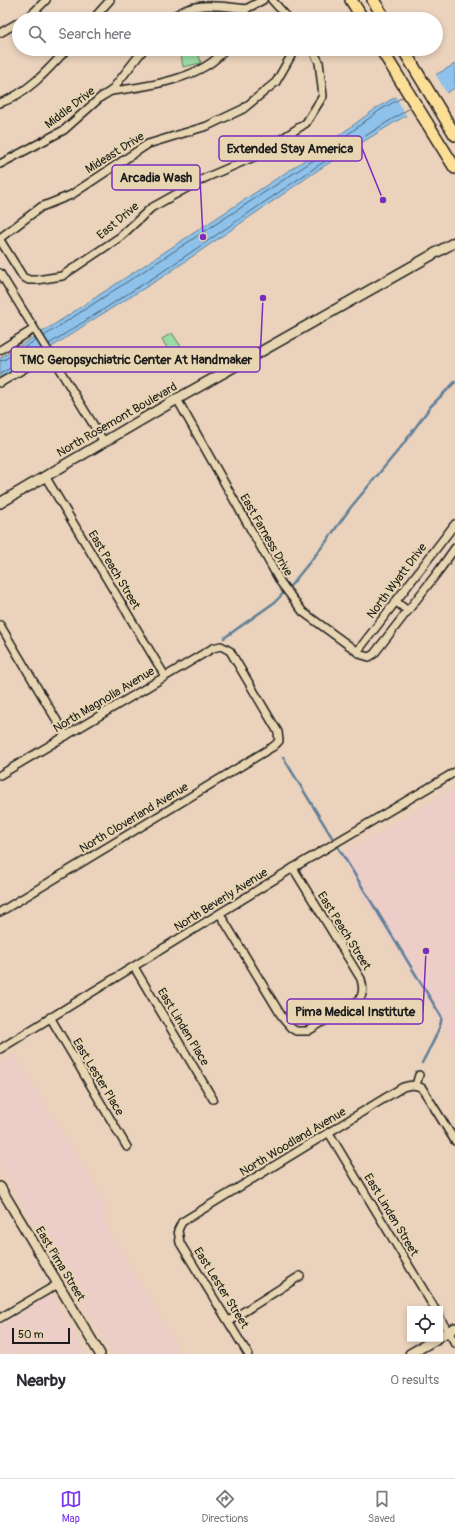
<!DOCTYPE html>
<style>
:root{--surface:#fff;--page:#f7f7f7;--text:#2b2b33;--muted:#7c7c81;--line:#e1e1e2;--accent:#7c3aed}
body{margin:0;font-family:Pangolin,sans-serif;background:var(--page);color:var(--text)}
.controls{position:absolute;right:12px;bottom:12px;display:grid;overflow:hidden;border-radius:0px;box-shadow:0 2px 6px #0003}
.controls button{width:36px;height:36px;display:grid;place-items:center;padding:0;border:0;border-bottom:1px solid var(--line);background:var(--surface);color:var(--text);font:20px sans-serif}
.scale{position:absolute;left:12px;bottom:10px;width:58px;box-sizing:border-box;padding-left:4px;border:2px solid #1c1c1c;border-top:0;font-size:11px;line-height:14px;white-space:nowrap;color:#1c1c1c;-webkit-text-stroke:3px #e8d6b3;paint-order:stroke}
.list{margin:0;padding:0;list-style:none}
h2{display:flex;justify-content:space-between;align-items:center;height:52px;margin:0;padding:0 16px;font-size:17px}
h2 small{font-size:13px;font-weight:400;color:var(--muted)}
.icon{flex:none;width:22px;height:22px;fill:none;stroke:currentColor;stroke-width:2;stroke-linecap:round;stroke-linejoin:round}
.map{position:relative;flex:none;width:455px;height:1354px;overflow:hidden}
.search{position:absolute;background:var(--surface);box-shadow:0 2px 6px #0003;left:12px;right:12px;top:12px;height:44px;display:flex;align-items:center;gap:10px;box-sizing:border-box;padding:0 14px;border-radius:22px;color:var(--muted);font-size:15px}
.sheet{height:124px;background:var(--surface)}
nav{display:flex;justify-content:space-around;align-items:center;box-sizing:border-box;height:56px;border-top:1px solid var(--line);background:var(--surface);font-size:11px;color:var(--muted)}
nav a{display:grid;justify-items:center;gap:2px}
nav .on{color:var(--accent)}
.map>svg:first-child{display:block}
.built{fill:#edcdc7}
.green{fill:#9bdba5;stroke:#5c7c60}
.water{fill:#8ec2eb;stroke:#608098}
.pier{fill:#ead2bc}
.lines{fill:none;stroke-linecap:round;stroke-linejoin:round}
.shore{stroke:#4a5e6f;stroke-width:1}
.stream{stroke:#608098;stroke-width:2.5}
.street-casing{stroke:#1c1c1c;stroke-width:10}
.secondary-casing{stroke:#1c1c1c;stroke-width:12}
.primary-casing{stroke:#1c1c1c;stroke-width:14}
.street{stroke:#e8d6b3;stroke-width:7}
.secondary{stroke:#e8d6b3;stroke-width:9}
.primary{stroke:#fcde96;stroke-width:11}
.labels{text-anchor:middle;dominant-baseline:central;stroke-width:4;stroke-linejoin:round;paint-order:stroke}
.street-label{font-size:12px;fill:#1c1c1c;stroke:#e8d6b3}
.leader{fill:none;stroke:#7b2cbf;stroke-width:1.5}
.callout-dot{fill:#7b2cbf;stroke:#e8d6b3;stroke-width:1.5}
.callout{fill:#e8d6b3;stroke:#7b2cbf;stroke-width:1.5}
.callout-label{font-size:13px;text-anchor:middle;font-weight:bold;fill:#1c1c1c}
</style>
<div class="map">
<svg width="455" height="1354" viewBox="0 0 455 1354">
<rect width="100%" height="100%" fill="#ead2bc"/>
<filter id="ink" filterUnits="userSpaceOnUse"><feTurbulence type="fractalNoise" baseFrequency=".025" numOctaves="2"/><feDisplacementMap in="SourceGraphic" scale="8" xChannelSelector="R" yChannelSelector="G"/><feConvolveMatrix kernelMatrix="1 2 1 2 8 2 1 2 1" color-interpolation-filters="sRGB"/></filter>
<g filter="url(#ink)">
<g class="built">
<polygon points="455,788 455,1046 339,856"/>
<polygon points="14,1054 106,1204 104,1222 181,1354 113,1354 0,1166 0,1063"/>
<polygon points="51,1294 86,1354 0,1354 0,1324"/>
</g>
<g class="green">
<polygon points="198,52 201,63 183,67 181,55"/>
<polygon points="172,333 182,348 171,355 162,339"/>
</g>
<polygon class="water" points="455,64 455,88 395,122 321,168 161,278 94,319 23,366 0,379 0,358 55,324 311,156 378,107"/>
<polygon class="pier" points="435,73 447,94 407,117 395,95"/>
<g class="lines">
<g class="shore">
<polyline points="44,336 314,160 380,110 403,97"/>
<polyline points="49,344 159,274 319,165 410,108"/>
<polyline points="0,361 4,360 36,340"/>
<polyline points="0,374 42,349"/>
</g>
<g class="stream">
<polyline points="224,638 275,602 292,584 326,542 351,507 401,447 431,406 455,382"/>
<path d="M283,757l158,259c3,9 -14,37 -19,47"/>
</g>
<g class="street-casing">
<g id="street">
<polyline points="272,0 289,19"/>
<polyline points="246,9 263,0"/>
<polyline points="24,19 31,15 46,0"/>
<polyline points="93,19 110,0"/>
<path d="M171,19c20,-19 49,-13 75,-10l-5,10"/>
<polyline points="0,33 19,22"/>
<path d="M111,91c34,-4 93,-12 114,-42"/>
<path d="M0,103c28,-10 48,-33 67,-54"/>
<polyline points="0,164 64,130 101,97 111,91 144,49"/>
<polyline points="0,238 41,207 71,195 148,144 207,126 243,109 276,82 295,49"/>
<polyline points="0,240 23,277 29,280 37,280 62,276 120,237 151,208 205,178 254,157 306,123 323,96 319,62 312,49"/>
<polyline points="0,273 104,442"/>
<polyline points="0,350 34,329"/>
<polyline points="0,383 49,354"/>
<polyline points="177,399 281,583 303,612 362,655 369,657 374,654 438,572 455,548"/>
<polyline points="45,476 165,676"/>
<polyline points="395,601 408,611"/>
<polyline points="0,625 66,736"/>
<polyline points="357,652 455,524"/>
<polyline points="0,775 213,648 221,646 230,651 278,732 279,741 274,746 0,912"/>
<path d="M220,914l64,106 7,8 5,3h12l51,-31c5,-7 4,-13 2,-21l-68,-111"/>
<polyline points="134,967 213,1099"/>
<polyline points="50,1017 127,1147"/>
<polyline points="0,1049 293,868 455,772"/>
<polyline points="416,1085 419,1075"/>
<polyline points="329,1133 435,1309"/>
<polyline points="0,1318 58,1284"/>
<polyline points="440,1318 455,1343"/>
<polyline points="229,1321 300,1276"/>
<path d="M248,1354l-68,-111 -2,-13 4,-8 221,-135c7,-2 12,-3 19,1l33,53"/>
</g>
</g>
<g class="secondary-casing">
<g id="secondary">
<polyline points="0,503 177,399 455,242"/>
<polyline points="0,1187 100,1354"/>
<polyline points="440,1336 455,1328"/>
<polyline points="410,1354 436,1339"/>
</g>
</g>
<g class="primary-casing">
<g id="primary">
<polyline points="351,0 363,19"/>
<polyline points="373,0 385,19"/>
<polyline points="381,49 455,168"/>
<polyline points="403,49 455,135"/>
</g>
</g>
<use href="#street" class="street"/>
<use href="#secondary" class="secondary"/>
<use href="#primary" class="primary"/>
</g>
</g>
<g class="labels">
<g class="street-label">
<text transform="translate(70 108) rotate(-38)">Middle Drive</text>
<text transform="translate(115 153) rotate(-32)">Mideast Drive</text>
<text transform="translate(118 221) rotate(-40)">East Drive</text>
<text transform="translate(117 420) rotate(-30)">North Rosemont Boulevard</text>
<text transform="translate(266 535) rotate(60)">East Farness Drive</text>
<text transform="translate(114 570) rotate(59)">East Peach Street</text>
<text transform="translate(397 581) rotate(-53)">North Wyatt Drive</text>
<text transform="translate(104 700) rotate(-31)">North Magnolia Avenue</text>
<text transform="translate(134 818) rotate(-31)">North Cloverland Avenue</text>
<text transform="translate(221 900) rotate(-32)">North Beverly Avenue</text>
<text transform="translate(344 931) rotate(58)">East Peach Street</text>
<text transform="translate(183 1027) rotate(59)">East Linden Place</text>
<text transform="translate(98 1077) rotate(59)">East Lester Place</text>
<text transform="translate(293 1142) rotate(-31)">North Woodland Avenue</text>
<text transform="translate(391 1215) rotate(59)">East Linden Street</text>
<text transform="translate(60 1264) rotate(59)">East Pima Street</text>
<text transform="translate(221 1288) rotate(58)">East Lester Street</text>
</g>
</g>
<path class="leader" d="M383 200L362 148M203 237L200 178M263 298L260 360M426 951L423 1012"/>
<g class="callout-dot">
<circle cx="383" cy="200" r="4"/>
<circle cx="203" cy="237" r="4"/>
<circle cx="263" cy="298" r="4"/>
<circle cx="426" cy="951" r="4"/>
</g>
<g class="callout">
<rect x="219" y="136" width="143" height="25" rx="4"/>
<rect x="112" y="165" width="88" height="25" rx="4"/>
<rect x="11" y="347" width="249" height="25" rx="4"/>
<rect x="287" y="999" width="136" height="25" rx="4"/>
</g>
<g class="callout-label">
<text x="290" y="153">Extended Stay America</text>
<text x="156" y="182">Arcadia Wash</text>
<text x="136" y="364">TMC Geropsychiatric Center At Handmaker</text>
<text x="355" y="1016">Pima Medical Institute</text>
</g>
</svg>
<div class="controls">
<button><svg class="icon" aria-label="locate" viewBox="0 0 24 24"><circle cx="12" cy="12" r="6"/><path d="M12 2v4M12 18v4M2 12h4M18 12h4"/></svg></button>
</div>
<div class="scale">50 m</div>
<div class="search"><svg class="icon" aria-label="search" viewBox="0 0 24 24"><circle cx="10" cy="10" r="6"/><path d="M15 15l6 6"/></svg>Search here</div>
</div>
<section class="sheet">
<h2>Nearby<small>0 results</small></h2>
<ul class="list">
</ul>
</section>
<nav>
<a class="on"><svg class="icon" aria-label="map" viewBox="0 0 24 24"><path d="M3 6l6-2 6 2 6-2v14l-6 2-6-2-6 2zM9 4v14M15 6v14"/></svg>Map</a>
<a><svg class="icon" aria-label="directions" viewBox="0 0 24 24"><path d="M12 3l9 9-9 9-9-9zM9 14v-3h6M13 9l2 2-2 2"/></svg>Directions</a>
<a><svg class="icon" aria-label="saved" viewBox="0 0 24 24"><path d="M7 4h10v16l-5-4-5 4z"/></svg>Saved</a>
</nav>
